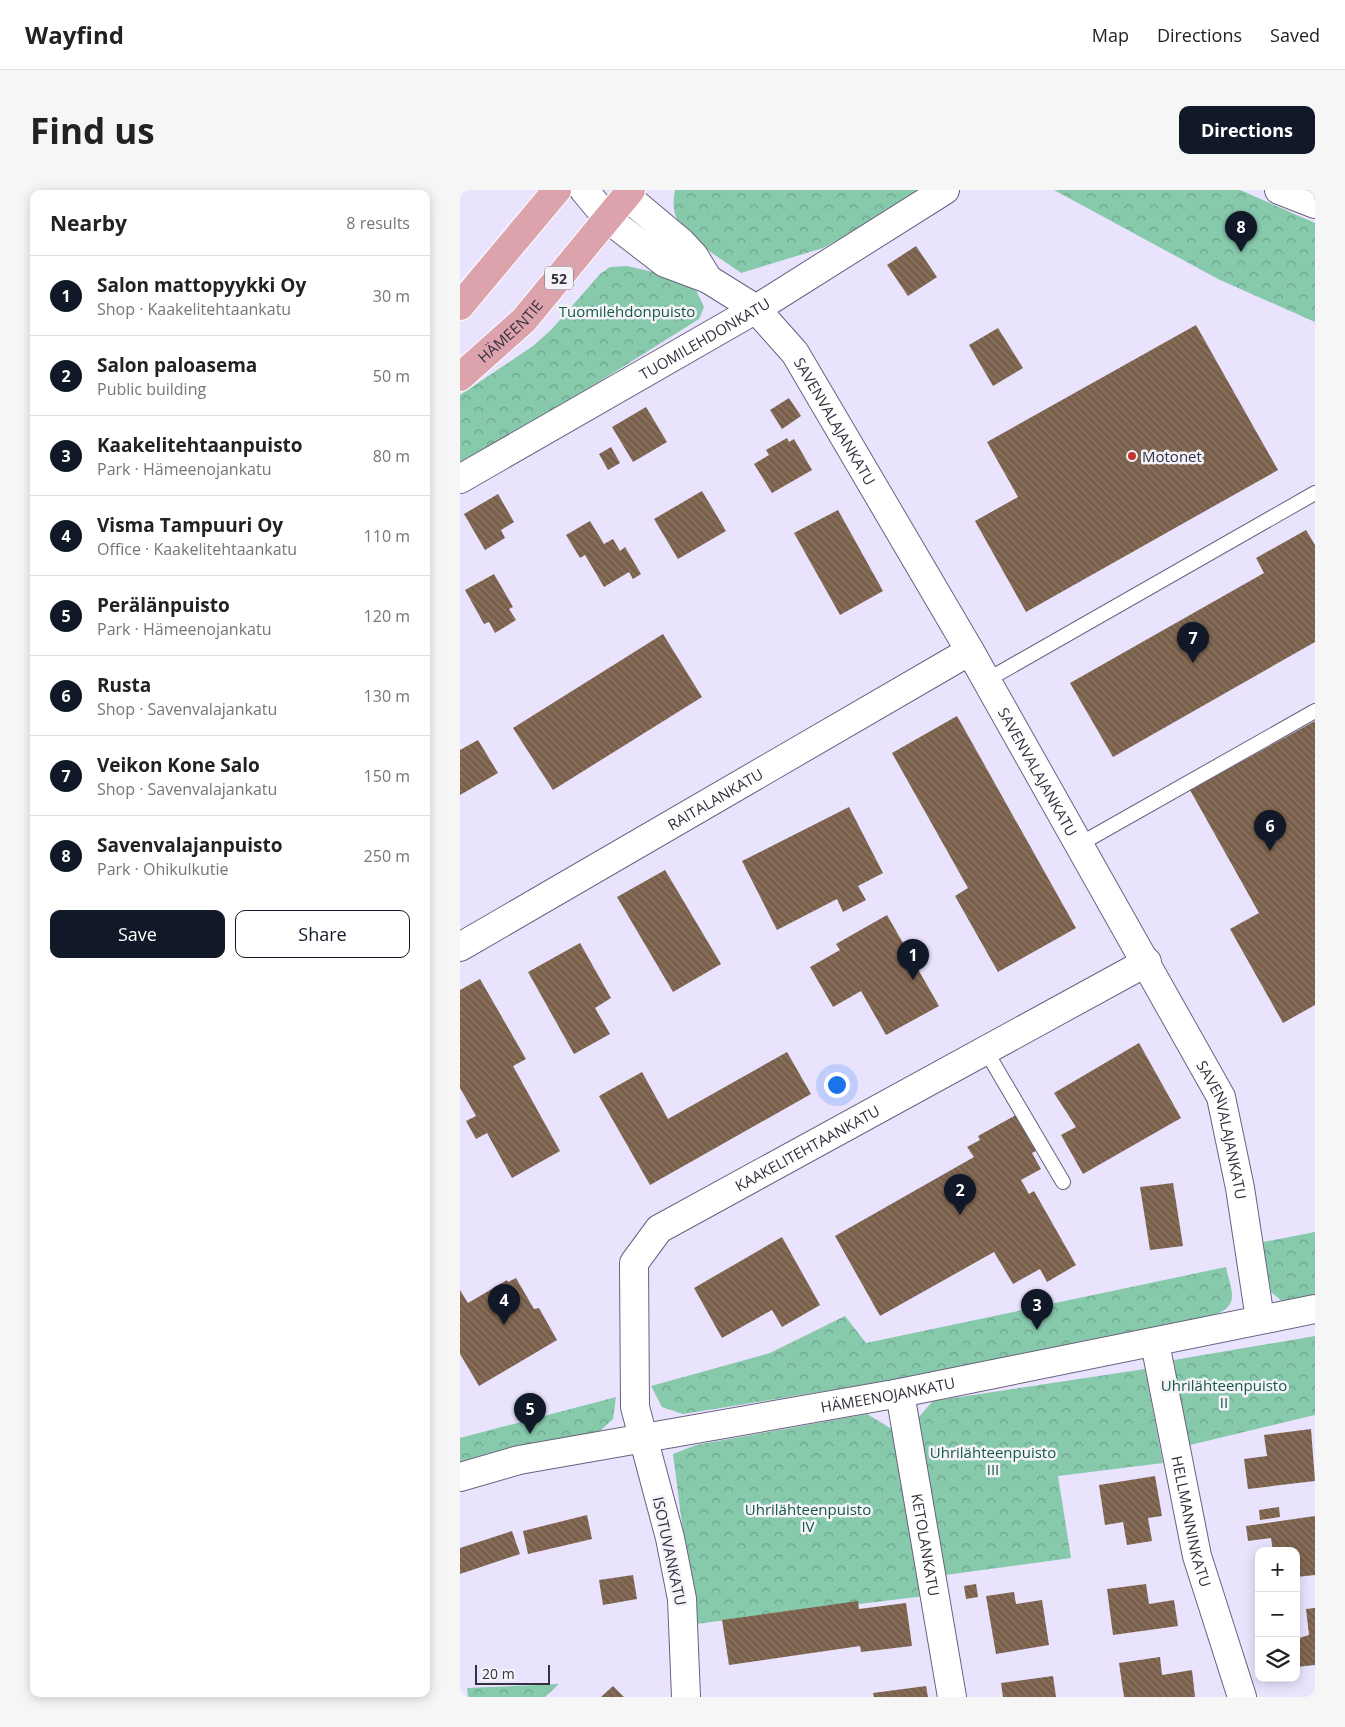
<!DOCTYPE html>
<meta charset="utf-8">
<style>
:root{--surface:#fff;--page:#f6f6f6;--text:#222;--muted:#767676;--line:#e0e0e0;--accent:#111827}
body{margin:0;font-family:"Open Sans",sans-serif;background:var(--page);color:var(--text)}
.controls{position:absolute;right:15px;bottom:15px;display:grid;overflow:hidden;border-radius:10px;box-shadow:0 2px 12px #0003}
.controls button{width:45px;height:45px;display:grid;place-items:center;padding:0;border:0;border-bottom:1px solid var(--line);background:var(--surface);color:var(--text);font:25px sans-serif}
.scale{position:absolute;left:15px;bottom:12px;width:75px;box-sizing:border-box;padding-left:5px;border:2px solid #34303d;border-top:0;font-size:14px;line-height:18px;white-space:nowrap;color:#34303d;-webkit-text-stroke:4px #f5f3fa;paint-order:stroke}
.you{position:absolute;left:376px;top:894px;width:18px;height:18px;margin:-12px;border:4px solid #fff;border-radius:50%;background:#1a73e8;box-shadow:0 0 0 8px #1a73e833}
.badge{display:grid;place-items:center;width:32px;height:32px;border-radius:50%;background:var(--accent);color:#fff;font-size:16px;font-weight:700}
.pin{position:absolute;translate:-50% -41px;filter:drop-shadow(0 1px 2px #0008)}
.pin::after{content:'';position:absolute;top:26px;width:18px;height:15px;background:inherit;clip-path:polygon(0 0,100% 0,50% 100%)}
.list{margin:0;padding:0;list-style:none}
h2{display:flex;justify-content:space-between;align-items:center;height:65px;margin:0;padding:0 20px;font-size:21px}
h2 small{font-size:16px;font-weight:400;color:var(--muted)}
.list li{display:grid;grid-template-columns:32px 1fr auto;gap:15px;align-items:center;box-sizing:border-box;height:80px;padding:0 20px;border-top:1px solid var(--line)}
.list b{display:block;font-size:19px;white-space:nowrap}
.list p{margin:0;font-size:16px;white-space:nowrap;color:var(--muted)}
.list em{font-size:16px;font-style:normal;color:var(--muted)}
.actions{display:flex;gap:10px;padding:15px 20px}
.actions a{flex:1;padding:11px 0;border:1px solid var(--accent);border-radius:10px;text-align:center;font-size:18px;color:var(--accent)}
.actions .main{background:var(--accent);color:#fff}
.icon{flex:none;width:28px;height:28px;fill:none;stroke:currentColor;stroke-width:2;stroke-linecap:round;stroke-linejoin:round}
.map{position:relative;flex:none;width:855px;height:1507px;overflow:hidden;border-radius:10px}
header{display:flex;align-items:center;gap:30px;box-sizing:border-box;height:70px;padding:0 25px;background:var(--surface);border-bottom:1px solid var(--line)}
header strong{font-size:24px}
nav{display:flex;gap:28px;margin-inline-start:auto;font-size:18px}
.intro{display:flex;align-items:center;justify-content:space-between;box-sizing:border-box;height:120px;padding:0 30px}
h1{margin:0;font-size:35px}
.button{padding:12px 22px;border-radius:10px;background:var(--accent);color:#fff;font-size:18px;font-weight:700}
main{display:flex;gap:30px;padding:0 30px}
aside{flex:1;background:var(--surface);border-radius:10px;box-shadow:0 2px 12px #0003}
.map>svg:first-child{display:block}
.park{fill:url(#park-crowns)}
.building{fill:url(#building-back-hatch)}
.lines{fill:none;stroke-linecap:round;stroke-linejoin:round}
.lane-casing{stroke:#6a617f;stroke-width:16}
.street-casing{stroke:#6a617f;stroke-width:30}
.secondary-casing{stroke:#6a617f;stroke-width:30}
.primary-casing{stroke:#fff;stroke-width:30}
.lane{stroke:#fff;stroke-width:14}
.street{stroke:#fff;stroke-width:28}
.secondary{stroke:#fff;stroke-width:28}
.primary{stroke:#dda3ad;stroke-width:28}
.poi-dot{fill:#c23334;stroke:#f5f3fa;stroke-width:2}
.labels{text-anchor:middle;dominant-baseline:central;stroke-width:5;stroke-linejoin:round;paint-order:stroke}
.shield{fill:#f5f3fa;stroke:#6e6a76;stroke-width:1}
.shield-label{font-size:14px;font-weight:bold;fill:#34303d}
.park-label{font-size:15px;fill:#145940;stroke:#f5f3fa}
.street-label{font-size:15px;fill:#34303d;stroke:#f5f3fa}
.poi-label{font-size:15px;fill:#34303d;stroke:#f5f3fa;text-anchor:start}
</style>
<header>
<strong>Wayfind</strong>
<nav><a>Map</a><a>Directions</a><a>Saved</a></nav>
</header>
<div class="intro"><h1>Find us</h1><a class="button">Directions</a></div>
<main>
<aside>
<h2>Nearby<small>8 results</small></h2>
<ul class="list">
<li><span class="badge">1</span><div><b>Salon mattopyykki Oy</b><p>Shop · Kaakelitehtaankatu</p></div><em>30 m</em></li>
<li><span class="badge">2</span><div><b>Salon paloasema</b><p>Public building</p></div><em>50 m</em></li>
<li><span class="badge">3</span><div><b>Kaakelitehtaanpuisto</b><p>Park · Hämeenojankatu</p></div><em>80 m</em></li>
<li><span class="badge">4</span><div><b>Visma Tampuuri Oy</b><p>Office · Kaakelitehtaankatu</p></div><em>110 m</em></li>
<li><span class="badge">5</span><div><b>Perälänpuisto</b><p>Park · Hämeenojankatu</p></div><em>120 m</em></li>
<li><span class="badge">6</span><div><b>Rusta</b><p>Shop · Savenvalajankatu</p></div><em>130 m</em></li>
<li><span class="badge">7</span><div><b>Veikon Kone Salo</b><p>Shop · Savenvalajankatu</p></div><em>150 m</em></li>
<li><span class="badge">8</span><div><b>Savenvalajanpuisto</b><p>Park · Ohikulkutie</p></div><em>250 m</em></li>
</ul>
<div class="actions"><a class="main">Save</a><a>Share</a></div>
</aside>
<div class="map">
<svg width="855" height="1507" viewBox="0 0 855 1507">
<defs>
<pattern id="park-crowns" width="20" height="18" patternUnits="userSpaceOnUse" patternTransform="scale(1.25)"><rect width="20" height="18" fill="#86c9ab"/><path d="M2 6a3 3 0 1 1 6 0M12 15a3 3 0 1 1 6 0" fill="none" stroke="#6ea48c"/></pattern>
<pattern id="building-back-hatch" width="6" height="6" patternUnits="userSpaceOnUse" patternTransform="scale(1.25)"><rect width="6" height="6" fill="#7a604a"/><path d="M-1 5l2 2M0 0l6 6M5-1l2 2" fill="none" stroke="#8c7869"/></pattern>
</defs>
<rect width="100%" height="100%" fill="#eae3fe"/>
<g class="park">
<path d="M215,0h253l-105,58 -82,25c-17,-13 -57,-35 -65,-56 -3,-9 -3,-18 -1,-27z"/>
<polygon points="594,0 780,0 855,33 855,132 760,90"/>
<polygon points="167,76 210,86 236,100 244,117 239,129 21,266 0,275 0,205 73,156 92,139 140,84 150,77"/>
<polygon points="855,1042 855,1110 823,1112 811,1102 803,1052"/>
<path d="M766,1077c5,25 16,39 -15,49l-299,61 -229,37 -21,-7 -11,-21 119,-33 75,-37 21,27z"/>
<polygon points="855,1146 855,1225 726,1256 714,1170"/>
<polygon points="685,1179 703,1273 598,1286 611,1368 485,1385 457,1229 473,1211"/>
<polygon points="156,1207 153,1229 140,1241 0,1276 0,1248"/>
<polygon points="407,1224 435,1241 465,1406 235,1434 213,1264 236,1255"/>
<polygon points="99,1494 85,1507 8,1507 7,1498"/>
</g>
<g class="building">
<polygon points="456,56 477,87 448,106 427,75"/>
<polygon points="736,135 818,280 566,422 515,331 558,307 527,252"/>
<polygon points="538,138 563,178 533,196 509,155"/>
<polygon points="329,208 341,226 322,239 310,220"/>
<polygon points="186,217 207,252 173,272 152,237"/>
<polygon points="327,248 329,252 334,249 352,280 312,303 294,274 309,265 306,260"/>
<polygon points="151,257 160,273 148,280 139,264"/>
<polygon points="242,301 266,341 218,369 194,329"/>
<polygon points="38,304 54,332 41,340 45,348 25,360 4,324"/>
<polygon points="378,320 423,401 380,425 334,343"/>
<polygon points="130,331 144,354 153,349 160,361 165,357 181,384 173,389 169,382 144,397 125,365 120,368 106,345"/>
<polygon points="846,340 855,355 855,452 653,567 610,493 804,383 796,368"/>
<polygon points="34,384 53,417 49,419 56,430 35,443 29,432 24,434 5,400"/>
<polygon points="203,444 242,507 93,600 53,538"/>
<polygon points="497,526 616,738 538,782 495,706 508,698 432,563"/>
<polygon points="855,531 855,815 823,833 770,739 799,723 730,600"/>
<polygon points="18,550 38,583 0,605 0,560"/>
<polygon points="389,617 423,683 398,696 406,710 383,722 377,709 317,740 282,671"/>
<polygon points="205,680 261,774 213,802 157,707"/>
<polygon points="427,725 479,816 426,845 401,801 373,817 350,777 380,760 376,754"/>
<polygon points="120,753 151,808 135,818 150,844 114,864 68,782"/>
<polygon points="20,789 66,869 53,876 100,961 52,988 27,943 16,949 6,931 16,926 0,898 0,800"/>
<polygon points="679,853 721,928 623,984 601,945 616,937 594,903"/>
<polygon points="327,862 351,904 190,995 139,906 182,882 208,929"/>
<polygon points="556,925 576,961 572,963 581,979 561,990 569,1004 574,1001 616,1075 587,1092 580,1079 553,1094 534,1062 420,1126 375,1046 514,967 507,957 520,950 518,946"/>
<polygon points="713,993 723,1056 690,1060 680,997"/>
<polygon points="322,1047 360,1115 322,1137 312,1120 262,1148 234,1098"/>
<polygon points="56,1088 74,1119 79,1118 97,1150 19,1196 0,1164 0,1100 8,1113 47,1090 48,1092"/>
<polygon points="851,1239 855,1291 788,1299 784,1269 807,1266 804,1245"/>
<polygon points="695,1286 702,1326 688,1328 692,1351 667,1355 663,1332 645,1335 639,1295"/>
<polygon points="819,1317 820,1327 800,1330 799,1320"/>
<polygon points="127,1325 132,1349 68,1364 63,1341"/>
<polygon points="855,1326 855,1385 836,1387 836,1361 813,1361 811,1348 788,1351 786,1336"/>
<polygon points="52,1341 60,1364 0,1384 0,1358"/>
<polygon points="173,1385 177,1409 143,1415 139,1390"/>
<polygon points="516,1394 518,1407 506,1409 504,1396"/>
<polygon points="686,1394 689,1414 714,1410 718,1436 653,1445 647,1399"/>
<polygon points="554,1402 556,1414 582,1410 589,1455 536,1464 526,1406"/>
<polygon points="398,1411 399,1419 446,1413 452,1456 401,1462 400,1456 269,1475 262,1430"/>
<polygon points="855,1418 855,1475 836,1477 836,1449 849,1445 846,1419"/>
<polygon points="700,1467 702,1485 732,1480 735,1507 664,1507 659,1473"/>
<polygon points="593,1486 596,1507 543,1507 541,1493"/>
<polygon points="153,1496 164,1507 141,1507"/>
<polygon points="466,1496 468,1507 414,1507 413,1503"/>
</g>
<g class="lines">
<g class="lane-casing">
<g id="lane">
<polyline points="527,490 855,303"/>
<polyline points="620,654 855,521"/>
<polyline points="526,861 603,992"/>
</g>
</g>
<g class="street-casing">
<g id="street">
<path id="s1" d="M124,0l24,29 57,44 43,16 48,30 39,44 175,298 251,446 19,91 20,131"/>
<polyline points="166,6 221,52 234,66 248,89"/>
<path id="s2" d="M0,289l296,-170 189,-119"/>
<path id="s3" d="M0,757l510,-296"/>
<path id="s4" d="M695,1153l42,213 45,141"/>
<path id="s5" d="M440,1203l52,304"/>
<path id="s6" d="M0,1287l59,-17 381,-67 415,-84"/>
<path id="s7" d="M226,1507l-4,-98 -12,-61 -35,-131 -1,-144 25,-34 488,-267"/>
</g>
</g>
<g class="secondary-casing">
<polyline id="secondary" points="819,0 855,14"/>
</g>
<g class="primary-casing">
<g id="primary">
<polyline points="0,116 97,0"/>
<path id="s8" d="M0,187l64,-57 107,-130"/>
</g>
</g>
<use href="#lane" class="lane"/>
<use href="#street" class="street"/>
<use href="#secondary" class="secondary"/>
<use href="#primary" class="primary"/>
</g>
<circle class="poi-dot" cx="672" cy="266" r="5"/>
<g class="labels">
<rect class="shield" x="85" y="76.5" width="28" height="23" rx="4"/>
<g class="shield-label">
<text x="99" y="88">52</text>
</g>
<g class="park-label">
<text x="167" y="121">Tuomilehdonpuisto</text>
<text x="764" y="1195">Uhrilähteenpuisto<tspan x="764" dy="17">II</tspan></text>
<text x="533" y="1262">Uhrilähteenpuisto<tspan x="533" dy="17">III</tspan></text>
<text x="348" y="1319">Uhrilähteenpuisto<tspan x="348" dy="17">IV</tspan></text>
</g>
<g class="street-label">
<text stroke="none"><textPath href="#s8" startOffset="68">HÄMEENTIE</textPath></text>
<text stroke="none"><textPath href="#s2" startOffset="282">TUOMILEHDONKATU</textPath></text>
<text stroke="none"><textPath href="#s1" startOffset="350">SAVENVALAJANKATU</textPath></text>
<text stroke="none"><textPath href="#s1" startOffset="755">SAVENVALAJANKATU</textPath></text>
<text stroke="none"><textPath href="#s3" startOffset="295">RAITALANKATU</textPath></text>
<text stroke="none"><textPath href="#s1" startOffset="1160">SAVENVALAJANKATU</textPath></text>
<text stroke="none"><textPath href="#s7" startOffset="651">KAAKELITEHTAANKATU</textPath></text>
<text stroke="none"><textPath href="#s6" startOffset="436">HÄMEENOJANKATU</textPath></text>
<text stroke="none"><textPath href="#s4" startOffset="182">HELLMANNINKATU</textPath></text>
<text stroke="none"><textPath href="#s5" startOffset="154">KETOLANKATU</textPath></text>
<text transform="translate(210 1361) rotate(78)">ISOTUVANKATU</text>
</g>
<g class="poi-label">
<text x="682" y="266">Motonet</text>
</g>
</g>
</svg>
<div class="controls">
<button>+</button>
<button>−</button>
<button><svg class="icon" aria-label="layers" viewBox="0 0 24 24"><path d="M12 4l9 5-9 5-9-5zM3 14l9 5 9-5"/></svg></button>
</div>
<div class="scale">20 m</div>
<div class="you"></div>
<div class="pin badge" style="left:453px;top:790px">1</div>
<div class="pin badge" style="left:500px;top:1025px">2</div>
<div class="pin badge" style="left:577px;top:1140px">3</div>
<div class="pin badge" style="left:44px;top:1135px">4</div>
<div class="pin badge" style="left:70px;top:1244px">5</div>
<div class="pin badge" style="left:810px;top:661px">6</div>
<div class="pin badge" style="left:733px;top:473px">7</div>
<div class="pin badge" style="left:781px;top:62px">8</div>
</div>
</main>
